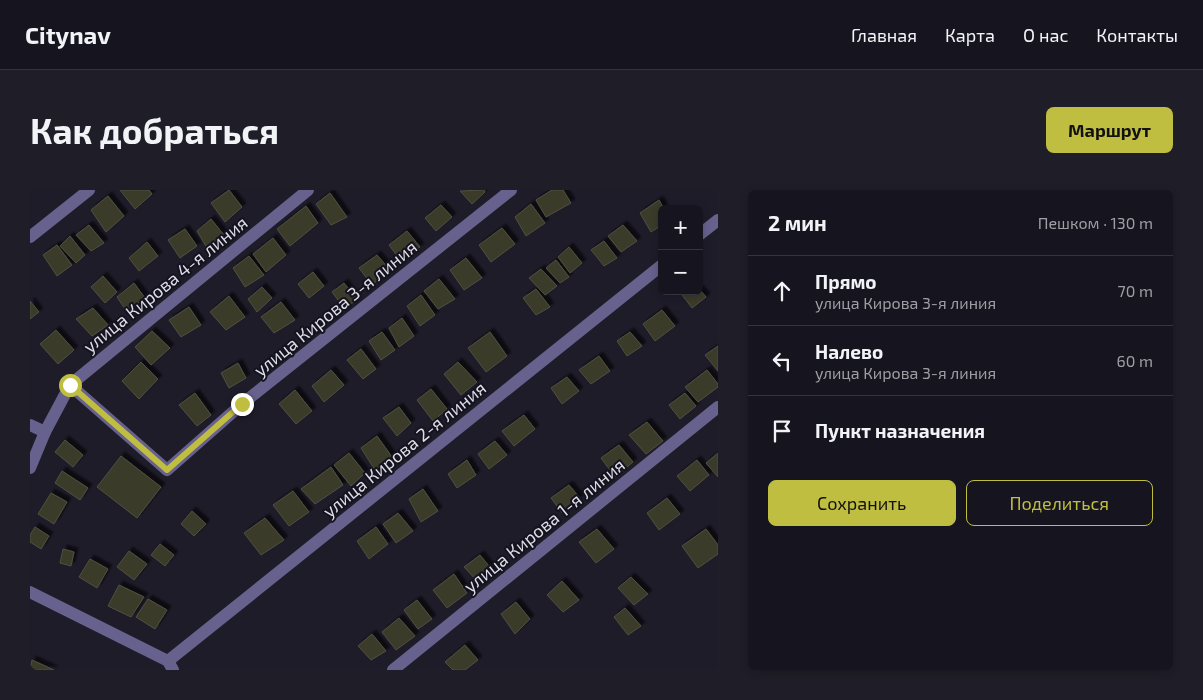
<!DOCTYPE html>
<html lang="ru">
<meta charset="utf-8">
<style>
:root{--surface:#16151f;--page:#1f1e28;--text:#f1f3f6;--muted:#9e9fa4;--line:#35343d;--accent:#c0be41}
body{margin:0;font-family:"Exo 2",sans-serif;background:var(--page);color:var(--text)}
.controls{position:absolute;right:15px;top:15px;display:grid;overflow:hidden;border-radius:8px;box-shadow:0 2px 8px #0003}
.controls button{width:45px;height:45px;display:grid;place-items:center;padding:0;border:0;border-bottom:1px solid var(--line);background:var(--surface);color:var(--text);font:25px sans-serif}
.stop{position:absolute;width:15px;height:15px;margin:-11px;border:4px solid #c0be41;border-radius:50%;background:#fff}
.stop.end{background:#c0be41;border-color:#fff;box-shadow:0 1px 5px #0008}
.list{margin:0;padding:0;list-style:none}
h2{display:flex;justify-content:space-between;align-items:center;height:65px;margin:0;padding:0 20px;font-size:21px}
h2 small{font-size:16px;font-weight:400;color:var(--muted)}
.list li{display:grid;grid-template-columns:32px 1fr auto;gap:15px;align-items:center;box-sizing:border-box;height:70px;padding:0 20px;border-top:1px solid var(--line)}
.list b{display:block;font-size:19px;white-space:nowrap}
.list p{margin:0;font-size:16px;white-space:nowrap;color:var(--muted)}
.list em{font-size:16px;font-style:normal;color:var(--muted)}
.actions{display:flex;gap:10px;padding:15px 20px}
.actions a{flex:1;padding:11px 0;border:1px solid var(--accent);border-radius:8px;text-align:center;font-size:18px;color:var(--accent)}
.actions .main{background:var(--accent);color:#111}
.icon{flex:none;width:28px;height:28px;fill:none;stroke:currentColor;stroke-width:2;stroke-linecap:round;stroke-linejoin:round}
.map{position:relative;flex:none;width:688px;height:480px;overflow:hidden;border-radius:8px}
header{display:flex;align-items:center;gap:30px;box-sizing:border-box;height:70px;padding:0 25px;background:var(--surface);border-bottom:1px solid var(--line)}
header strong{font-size:24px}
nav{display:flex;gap:28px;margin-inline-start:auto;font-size:18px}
.intro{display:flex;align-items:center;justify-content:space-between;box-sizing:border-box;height:120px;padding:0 30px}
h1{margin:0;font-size:35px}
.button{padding:12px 22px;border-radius:8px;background:var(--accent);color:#111;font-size:18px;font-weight:700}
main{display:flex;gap:30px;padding:0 30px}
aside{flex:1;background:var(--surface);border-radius:8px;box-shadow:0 2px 8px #0003}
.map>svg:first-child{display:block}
.building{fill:#3b3b2c;stroke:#505040;filter:url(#shadow)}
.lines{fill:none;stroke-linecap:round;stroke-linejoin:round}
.minor{stroke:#67618d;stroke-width:12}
.route{stroke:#c0be41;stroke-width:6}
.labels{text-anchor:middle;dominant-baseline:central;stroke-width:4;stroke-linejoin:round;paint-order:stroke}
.street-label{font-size:18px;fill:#dedee7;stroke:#151320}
</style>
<header>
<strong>Citynav</strong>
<nav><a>Главная</a><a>Карта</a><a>О нас</a><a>Контакты</a></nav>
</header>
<div class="intro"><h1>Как добраться</h1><a class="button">Маршрут</a></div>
<main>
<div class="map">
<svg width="688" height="480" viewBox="0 0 688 480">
<defs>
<filter id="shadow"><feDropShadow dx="4" dy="-4" stdDeviation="1" flood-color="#0009"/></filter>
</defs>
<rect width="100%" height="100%" fill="#1e1c29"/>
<g class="building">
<polygon points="90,0 119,0 122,4 105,19"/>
<polygon points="199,0 212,17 195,32 181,13"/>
<polygon points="454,0 455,2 442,14 430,1"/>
<polygon points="522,0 533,0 541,13 516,27 506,10"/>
<polygon points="300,3 317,27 301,35 286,14"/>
<polygon points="78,6 94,26 76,42 61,20"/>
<polygon points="629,10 634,19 632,19 632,35 621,42 610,23"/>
<polygon points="501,14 515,33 496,46 485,27"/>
<polygon points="411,15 422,27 406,41 395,28"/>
<polygon points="276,16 288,33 260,56 247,39"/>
<polygon points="181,29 194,45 177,58 167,41"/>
<polygon points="59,35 74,53 61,61 46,45"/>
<polygon points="593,35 607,51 591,62 578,46"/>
<polygon points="472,38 485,54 461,72 449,55"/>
<polygon points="155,39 167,56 150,68 138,50"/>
<polygon points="377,41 390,57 371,71 359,55"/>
<polygon points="40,46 55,65 46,73 30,56"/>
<polygon points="243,48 256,65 236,82 223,64"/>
<polygon points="574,51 587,68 574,76 561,60"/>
<polygon points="117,52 128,66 109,81 99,68"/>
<polygon points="27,55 42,75 27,86 13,65"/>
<polygon points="539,57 552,73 540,83 528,67"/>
<polygon points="347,65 360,80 342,95 329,78"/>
<polygon points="219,66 234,85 215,97 203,78"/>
<polygon points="436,68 452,88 434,100 420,80"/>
<polygon points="526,70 539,87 530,93 516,78"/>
<polygon points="511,79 527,96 515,105 499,88"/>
<polygon points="283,82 294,96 279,108 268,94"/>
<polygon points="73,86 87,102 75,113 61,97"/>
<polygon points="409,89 425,109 408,119 394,101"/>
<polygon points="104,93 115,108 97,122 87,107"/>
<polygon points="314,93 327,110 314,118 302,102"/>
<polygon points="232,97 242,108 227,122 218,109"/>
<polygon points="506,99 520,117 506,125 493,108"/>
<polygon points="669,99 676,107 662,118 649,101 669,101"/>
<polygon points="391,105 405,125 390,136 377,116"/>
<polygon points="199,106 215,127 196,140 180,122"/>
<polygon points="0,111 9,122 0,129"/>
<polygon points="251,112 265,130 244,143 231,127"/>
<polygon points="159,117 171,135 151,147 139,130"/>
<polygon points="63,118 78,135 62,146 46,129"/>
<polygon points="632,120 645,136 625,151 613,134"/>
<polygon points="372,128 384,146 369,157 359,138"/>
<polygon points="26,140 44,160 28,174 10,154"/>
<polygon points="122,141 140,158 121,175 105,157"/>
<polygon points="352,142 365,160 351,170 339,151"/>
<polygon points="460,142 477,166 456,182 438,158"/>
<polygon points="600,142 612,156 597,166 587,151"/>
<polygon points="688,156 688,181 675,165"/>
<polygon points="331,159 346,179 333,189 317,170"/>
<polygon points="569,166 580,181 561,194 549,180"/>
<polygon points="111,172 128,189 109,209 92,191"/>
<polygon points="428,172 447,192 431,205 414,184"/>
<polygon points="208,173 216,188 199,198 191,183"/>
<polygon points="301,180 314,195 294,212 282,196"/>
<polygon points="677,180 688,194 688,197 668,212 655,197"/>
<polygon points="537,187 549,201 532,214 521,198"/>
<polygon points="401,199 417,219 403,231 387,210"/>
<polygon points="265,200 282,221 266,234 249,214"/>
<polygon points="165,203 181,225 167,236 149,215"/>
<polygon points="655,203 666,216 650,229 639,215"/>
<polygon points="369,217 381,233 367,246 353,228"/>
<polygon points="494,225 505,239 484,256 472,241"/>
<polygon points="617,232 633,251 616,264 599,245"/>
<polygon points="347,246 362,267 345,280 331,258"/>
<polygon points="35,250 53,265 43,277 25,262"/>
<polygon points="465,251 477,265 459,279 448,264"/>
<polygon points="589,255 603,272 585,287 571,268"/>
<polygon points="319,263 335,283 321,296 304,275"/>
<polygon points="688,263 688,287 676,273"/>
<polygon points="91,266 131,297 107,328 67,297"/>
<polygon points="437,270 446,285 427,298 418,284"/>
<polygon points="667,270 679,285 660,301 647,286"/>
<polygon points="301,277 313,295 285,314 271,299"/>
<polygon points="32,281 58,298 50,310 25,293"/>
<polygon points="539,295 550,308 532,323 521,308"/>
<polygon points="393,299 408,321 391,332 379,309"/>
<polygon points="263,301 279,322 259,336 243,315"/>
<polygon points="21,303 37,312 24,334 8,324"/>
<polygon points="637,308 650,324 629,340 617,323"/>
<polygon points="162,321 176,334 164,346 151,334"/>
<polygon points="368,323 383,341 366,353 353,334"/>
<polygon points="235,328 254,350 231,365 214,343"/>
<polygon points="5,337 19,346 11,359 0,352 0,345"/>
<polygon points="346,337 358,354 339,369 327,351"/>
<polygon points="567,339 584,359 566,373 549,352"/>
<polygon points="676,339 688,355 688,364 668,378 652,356"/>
<polygon points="130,354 144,365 135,376 121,365"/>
<polygon points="33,359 44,362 41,376 30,373"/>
<polygon points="99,361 117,374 104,390 87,377"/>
<polygon points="450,365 463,381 450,394 434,377"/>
<polygon points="60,369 78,379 67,398 49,387"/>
<polygon points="424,384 437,403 417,418 403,400"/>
<polygon points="601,387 618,404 604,415 588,398"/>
<polygon points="532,391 549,410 533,422 517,405"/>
<polygon points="89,395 114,407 101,427 78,416"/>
<polygon points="118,409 137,420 125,439 106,427"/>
<polygon points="387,410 402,429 388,439 374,420"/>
<polygon points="486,412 500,429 485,444 471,424"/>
<polygon points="595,418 611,436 598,445 584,427"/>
<polygon points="369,428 385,446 366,460 352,442"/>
<polygon points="342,444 356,461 341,470 328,456"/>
<polygon points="435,455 448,470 435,480 423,480 415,472"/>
<polygon points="2,470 24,480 0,480"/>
</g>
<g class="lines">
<g class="minor">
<polyline points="669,45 688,30"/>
<polyline points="0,47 59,0"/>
<polyline points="40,195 137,280 212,214 481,0"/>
<polyline points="0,235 15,242"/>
<polyline points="0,278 15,242 40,195 278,0"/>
<polyline points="0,402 138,471 143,480"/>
<polyline points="138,471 632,75"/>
<polyline points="363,480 688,217"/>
</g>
</g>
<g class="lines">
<polyline class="route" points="40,195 137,280 212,214"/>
</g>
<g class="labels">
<g class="street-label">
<text transform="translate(135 94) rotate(-39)">улица Кирова 4-я линия</text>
<text transform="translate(305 118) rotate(-39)">улица Кирова 3-я линия</text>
<text transform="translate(374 259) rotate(-39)">улица Кирова 2-я линия</text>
<text transform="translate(514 335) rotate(-39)">улица Кирова 1-я линия</text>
</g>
</g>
</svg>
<div class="controls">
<button>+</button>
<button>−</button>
</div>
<div class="stop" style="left:40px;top:195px"></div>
<div class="stop end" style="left:212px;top:214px"></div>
</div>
<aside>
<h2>2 мин<small>Пешком · 130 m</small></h2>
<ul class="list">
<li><svg class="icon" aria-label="ahead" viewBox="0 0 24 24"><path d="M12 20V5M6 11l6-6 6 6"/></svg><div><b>Прямо</b><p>улица Кирова 3-я линия</p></div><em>70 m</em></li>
<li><svg class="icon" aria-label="left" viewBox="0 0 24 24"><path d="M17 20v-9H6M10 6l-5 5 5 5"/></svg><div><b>Налево</b><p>улица Кирова 3-я линия</p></div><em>60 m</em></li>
<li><svg class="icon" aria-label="arrive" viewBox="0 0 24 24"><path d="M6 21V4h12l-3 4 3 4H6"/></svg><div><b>Пункт назначения</b></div></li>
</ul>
<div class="actions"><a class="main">Сохранить</a><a>Поделиться</a></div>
</aside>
</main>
